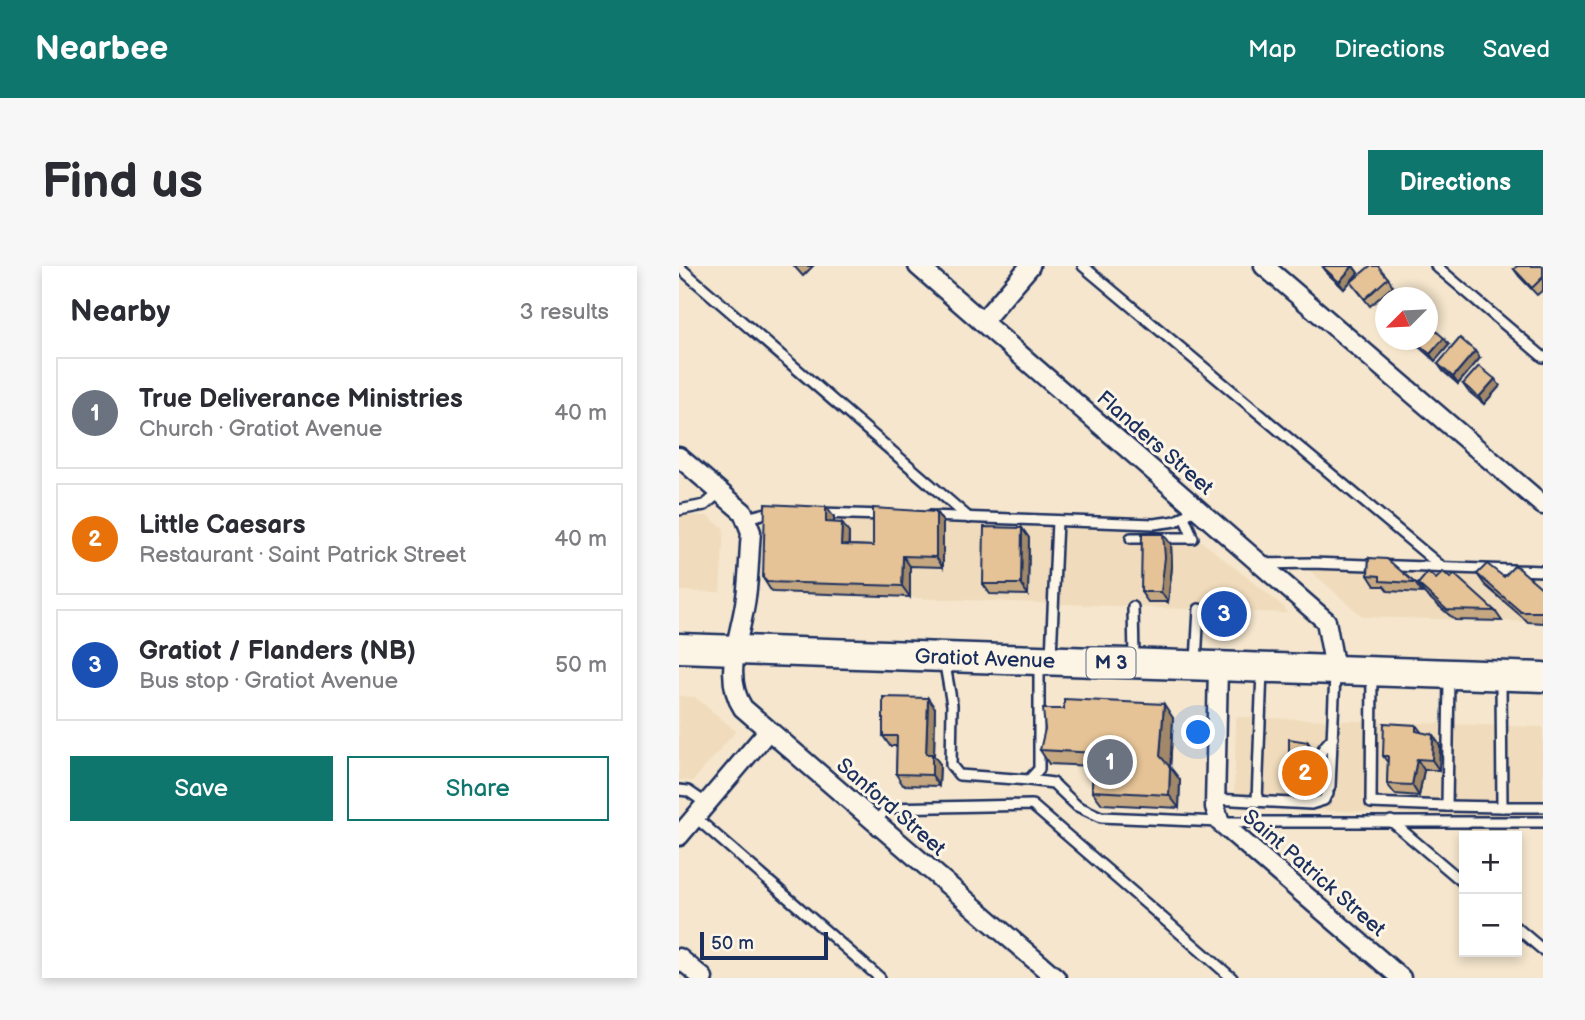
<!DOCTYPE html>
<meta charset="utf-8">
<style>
:root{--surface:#fff;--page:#f7f7f7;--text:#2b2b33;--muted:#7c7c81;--line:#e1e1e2;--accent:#0f766e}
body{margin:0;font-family:"Balsamiq Sans",sans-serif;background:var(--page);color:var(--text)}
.controls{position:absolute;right:21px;bottom:21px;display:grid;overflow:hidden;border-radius:0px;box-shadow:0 4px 10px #0003}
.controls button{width:63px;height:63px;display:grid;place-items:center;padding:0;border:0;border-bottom:2px solid var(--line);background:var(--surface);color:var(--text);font:35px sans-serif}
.compass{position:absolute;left:696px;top:21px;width:63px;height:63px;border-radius:50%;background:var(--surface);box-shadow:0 4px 10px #0003;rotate:246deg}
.scale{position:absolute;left:21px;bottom:18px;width:128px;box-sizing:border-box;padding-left:7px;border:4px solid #1b2f5e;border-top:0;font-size:19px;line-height:24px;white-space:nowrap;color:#1b2f5e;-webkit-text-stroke:5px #fcf5e5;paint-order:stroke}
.you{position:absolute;left:520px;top:467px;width:24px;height:24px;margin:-18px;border:5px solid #fff;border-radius:50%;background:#1a73e8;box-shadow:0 0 0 10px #1a73e833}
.badge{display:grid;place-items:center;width:46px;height:46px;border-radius:50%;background:var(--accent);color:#fff;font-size:23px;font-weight:700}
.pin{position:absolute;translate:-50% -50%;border:4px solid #fff;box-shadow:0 2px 7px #0006}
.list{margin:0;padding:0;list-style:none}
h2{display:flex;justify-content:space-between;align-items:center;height:91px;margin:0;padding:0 28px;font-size:30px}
h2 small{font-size:23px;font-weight:400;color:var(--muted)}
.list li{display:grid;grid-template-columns:46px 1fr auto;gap:21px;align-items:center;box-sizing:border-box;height:112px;margin:0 14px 14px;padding:0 14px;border:2px solid var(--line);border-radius:0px}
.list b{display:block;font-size:26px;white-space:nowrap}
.list p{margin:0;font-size:23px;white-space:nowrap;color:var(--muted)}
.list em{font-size:23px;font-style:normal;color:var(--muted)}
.actions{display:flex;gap:14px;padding:21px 28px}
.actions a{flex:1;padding:16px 0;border:2px solid var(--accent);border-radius:0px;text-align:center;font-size:24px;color:var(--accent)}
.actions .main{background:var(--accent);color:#fff}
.map{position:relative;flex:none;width:864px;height:712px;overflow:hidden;border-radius:0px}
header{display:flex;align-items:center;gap:42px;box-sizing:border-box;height:98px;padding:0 35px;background:var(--accent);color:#fff}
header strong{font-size:33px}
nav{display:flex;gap:38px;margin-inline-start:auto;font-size:24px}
.intro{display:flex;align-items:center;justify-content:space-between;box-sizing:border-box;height:168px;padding:0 42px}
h1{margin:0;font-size:49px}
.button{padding:18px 32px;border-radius:0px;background:var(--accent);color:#fff;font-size:24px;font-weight:700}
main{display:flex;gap:42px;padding:0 42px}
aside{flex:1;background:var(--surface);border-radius:0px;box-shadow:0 4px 10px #0003}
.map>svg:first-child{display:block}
.built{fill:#f0dcbc}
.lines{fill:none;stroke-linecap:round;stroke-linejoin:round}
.service-casing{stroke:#1b2f5e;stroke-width:14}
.minor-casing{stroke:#1b2f5e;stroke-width:23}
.primary-casing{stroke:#1b2f5e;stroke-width:33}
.service{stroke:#fcf5e5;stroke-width:9}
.minor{stroke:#fcf5e5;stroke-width:18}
.primary{stroke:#fcf5e5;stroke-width:28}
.wall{fill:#c5a881;stroke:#1b2f5e;stroke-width:2}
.shaded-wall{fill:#a08869;stroke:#1b2f5e;stroke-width:2}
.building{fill:#e5c396;stroke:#1b2f5e;stroke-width:2}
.labels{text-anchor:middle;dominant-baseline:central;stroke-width:6;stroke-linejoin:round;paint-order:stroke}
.shield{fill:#fcf5e5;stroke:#5e6a86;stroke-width:2}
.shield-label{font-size:19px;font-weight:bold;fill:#1b2f5e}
.street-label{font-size:21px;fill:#1b2f5e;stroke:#fcf5e5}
</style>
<header>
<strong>Nearbee</strong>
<nav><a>Map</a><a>Directions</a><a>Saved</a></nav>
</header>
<div class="intro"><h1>Find us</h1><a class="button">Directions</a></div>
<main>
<aside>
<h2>Nearby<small>3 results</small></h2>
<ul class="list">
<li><span class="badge" style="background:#6b7280">1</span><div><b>True Deliverance Ministries</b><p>Church · Gratiot Avenue</p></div><em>40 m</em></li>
<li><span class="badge" style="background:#e8710a">2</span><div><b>Little Caesars</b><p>Restaurant · Saint Patrick Street</p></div><em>40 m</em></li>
<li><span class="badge" style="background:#1a4fb4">3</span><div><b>Gratiot / Flanders (NB)</b><p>Bus stop · Gratiot Avenue</p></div><em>50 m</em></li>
</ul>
<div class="actions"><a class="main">Save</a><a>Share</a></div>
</aside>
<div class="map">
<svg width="864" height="712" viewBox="0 0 864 712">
<rect width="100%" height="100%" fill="#f5e6cd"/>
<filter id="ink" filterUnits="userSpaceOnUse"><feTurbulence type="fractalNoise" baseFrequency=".0143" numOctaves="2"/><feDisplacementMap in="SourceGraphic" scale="14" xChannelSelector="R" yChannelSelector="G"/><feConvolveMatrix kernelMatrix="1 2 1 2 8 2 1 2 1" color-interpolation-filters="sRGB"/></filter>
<g filter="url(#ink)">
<g class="built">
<polygon points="93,249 512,267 605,341 608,347 91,326"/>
<polygon points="0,250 28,250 45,262 41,326 0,325"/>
<polygon points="628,302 864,309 864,356 684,351"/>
<polygon points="0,430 16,431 57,465 14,515 0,514"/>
<polygon points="557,451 864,461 864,545 859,550 796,550 555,541"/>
</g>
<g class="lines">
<g class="service-casing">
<g id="service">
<polyline points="404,0 763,301"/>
<polyline points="757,0 864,91"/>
<polyline points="0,1 290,252"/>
<polyline points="0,244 26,239 41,226"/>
<polyline points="141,247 204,249"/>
<polyline points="250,250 475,258 497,255 517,243"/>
<polyline points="505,251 512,267"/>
<polyline points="67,252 96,245"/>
<polyline points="452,272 514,272"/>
<polyline points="582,298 632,297 864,305"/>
<polyline points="454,341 455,393"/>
<polyline points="372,390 378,255"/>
<polyline points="265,393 273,439 272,499 280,509 350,514 360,503 360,396"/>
<polyline points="517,395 520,343"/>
<polyline points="693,408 692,537 768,540 770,413"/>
<polyline points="822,415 823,541 864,541"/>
<polyline points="350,514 374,517 398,540 422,551 541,556 864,556"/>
<polyline points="0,524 9,525 28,538"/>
<path d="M649,528c-16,-18 -14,-40 5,-56"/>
<polyline points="536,533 632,538 645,534 651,520 656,409"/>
<polyline points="578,535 583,404"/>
<polyline points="768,540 823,541"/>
<polyline points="16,551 201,712"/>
<polyline points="712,555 785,617"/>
<polyline points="196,557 208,542 353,539 553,712"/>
<polyline points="838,662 864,684"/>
</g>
</g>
<g class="minor-casing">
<g id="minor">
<polyline points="239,0 647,355 656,403"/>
<polyline points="585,0 864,239"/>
<polyline points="303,56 351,0"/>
<path d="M0,191l64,55 8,20c-2,22 -2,44 -5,65 -4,36 -25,78 -3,111l313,270"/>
<polyline points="539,401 536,541 541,556 722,712"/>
<polyline points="0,570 89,465"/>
<polyline points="0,692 24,712"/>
</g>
</g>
<g class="primary-casing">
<polyline id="primary" points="0,382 864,411"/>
</g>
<use href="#service" class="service"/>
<use href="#minor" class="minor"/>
<use href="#primary" class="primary"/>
</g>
<g class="wall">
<polygon points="115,0 134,0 124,10"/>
<polygon points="674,0 679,7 665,23 649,8 644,1"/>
<polygon points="864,0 864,24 858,29 840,10 835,3"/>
<polygon points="709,12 714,20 691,40 672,16"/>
<polygon points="732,74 748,74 770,79 756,95"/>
<polygon points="801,92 779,118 764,105 759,98"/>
<polygon points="784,118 821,120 805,138 789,125"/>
<polygon points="257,246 264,256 264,301 231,300 231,331 95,326 91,323 84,312 155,251 155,256 170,267 170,279 194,280"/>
<polygon points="343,262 350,272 349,329 311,328 304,318"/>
<polygon points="492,278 493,301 489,336 469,336 462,326"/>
<polygon points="690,292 736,317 743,327 709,325 705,320 696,320 689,309"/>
<polygon points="798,308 825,311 864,323 864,357 849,356 806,319"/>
<polygon points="772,312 816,345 823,355 776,354 746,328 739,318 757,313"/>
<polygon points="256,442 255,490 261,498 260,520 224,519 217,508 218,480 211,480 204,470"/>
<polygon points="494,452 491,501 501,514 500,542 423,538 413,525 414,500 370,498 361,484"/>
<polygon points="737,459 743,467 754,469 761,480 760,504 745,504 740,530 716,528 708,518 709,497 704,490"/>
<polygon points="634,483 634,486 637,491 636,516 615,516 610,509"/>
</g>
<g class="shaded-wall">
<polygon points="674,0 679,7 665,23 660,16"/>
<polygon points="765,72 770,79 756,95 751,88"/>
<polygon points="796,85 801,92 779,118 774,111"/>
<polygon points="816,113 821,120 805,138 800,131"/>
<polygon points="147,241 155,251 155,267 147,256"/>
<polygon points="257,246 264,256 264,301 257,291"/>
<polygon points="163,257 170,267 169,290 162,279"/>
<polygon points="343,262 350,272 349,329 342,318"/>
<polygon points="484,268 492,278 493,301 489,336 482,326"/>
<polygon points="224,290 231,300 231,331 223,320"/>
<polygon points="249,432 256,442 255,490 261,498 260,520 253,509 247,488"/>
<polygon points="485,438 494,452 491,504 481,490"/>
<polygon points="754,469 761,480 760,504 753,494"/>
<polygon points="629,476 634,483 634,486 637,491 636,516 631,509"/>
<polygon points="738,493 745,504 740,530 733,519"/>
<polygon points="491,501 501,514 500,542 490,529"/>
</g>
<g class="building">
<polygon points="645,0 674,0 660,16 644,1"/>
<polygon points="691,0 699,0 709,12 686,33 672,16"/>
<polygon points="838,0 864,0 864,11 853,22 835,3"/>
<polygon points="722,21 734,32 713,32"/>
<polygon points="706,39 706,51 701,46"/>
<polygon points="748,57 765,72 751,88 735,74 748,74"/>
<polygon points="781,72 796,85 774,111 759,98"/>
<polygon points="800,100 816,113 800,131 784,118"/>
<polygon points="86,238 147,241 147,256 163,257 162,279 194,280 194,242 257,246 257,291 224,290 223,320 88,316 84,312"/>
<polygon points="305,261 343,262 342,318 304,318"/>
<polygon points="463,268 484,268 486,291 482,326 462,326"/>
<polygon points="690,292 708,293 736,317 701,315 701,310 689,309"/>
<polygon points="808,298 825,311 836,299 864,323 864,346 842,346 798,308"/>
<polygon points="749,306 757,313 764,306 772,312 775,308 816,345 768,344 739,318"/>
<polygon points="204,431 249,432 247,488 253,488 253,509 217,508 218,470 204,470"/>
<polygon points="385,433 485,438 481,490 491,501 490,529 413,525 414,497 417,497 418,487 361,484 366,463 364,443 385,443"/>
<polygon points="705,457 737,459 737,465 754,469 753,494 738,493 733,519 708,518 709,490 704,490"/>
<polygon points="610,473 629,476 629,484 632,484 631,509 610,509"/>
</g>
</g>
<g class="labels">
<rect class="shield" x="407.5" y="381.5" width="49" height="31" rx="5"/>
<g class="shield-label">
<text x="432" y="397">M 3</text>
</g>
<g class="street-label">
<text transform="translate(476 177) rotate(41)">Flanders Street</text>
<text transform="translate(306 393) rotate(2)">Gratiot Avenue</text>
<text transform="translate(212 541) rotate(41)">Sanford Street</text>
<text transform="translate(635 607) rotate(41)">Saint Patrick Street</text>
</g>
</g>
</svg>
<div class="controls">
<button>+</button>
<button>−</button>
</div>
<svg class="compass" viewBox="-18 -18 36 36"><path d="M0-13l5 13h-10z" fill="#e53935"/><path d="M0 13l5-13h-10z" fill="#7c7c81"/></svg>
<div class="scale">50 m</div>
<div class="you"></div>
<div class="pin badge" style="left:431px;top:496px;background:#6b7280">1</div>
<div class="pin badge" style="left:626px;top:507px;background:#e8710a">2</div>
<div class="pin badge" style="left:545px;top:348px;background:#1a4fb4">3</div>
</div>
</main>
